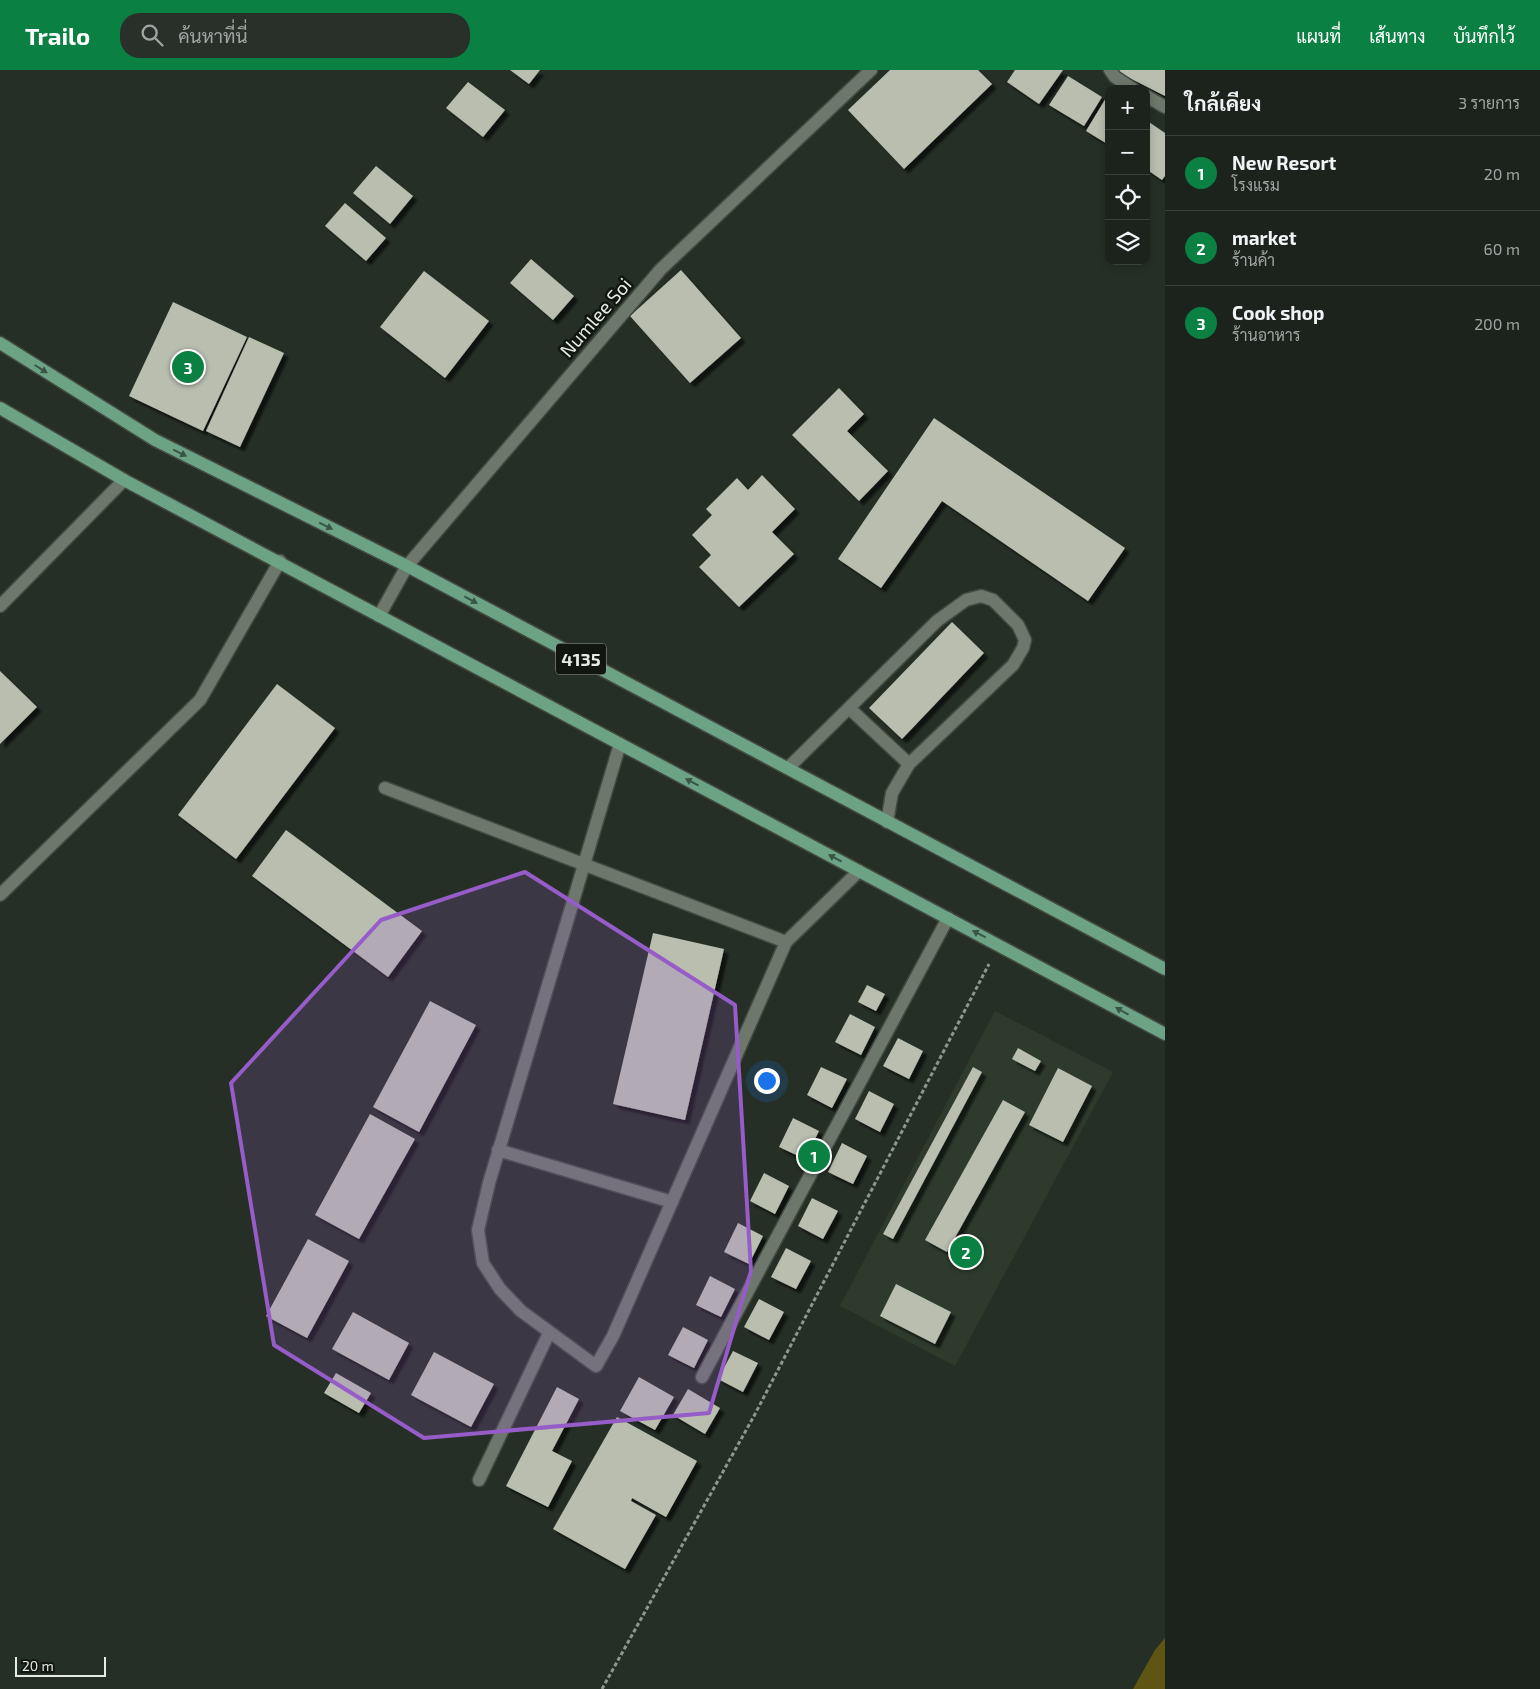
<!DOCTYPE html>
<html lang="th">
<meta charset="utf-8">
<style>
:root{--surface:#1c231c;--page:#292f29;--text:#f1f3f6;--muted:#a0a4a3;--line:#3a403b;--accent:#0b8043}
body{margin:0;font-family:"Exo 2",Sarabun,sans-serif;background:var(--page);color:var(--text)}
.controls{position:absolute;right:15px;top:15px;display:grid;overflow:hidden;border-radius:10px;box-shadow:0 2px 8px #0003}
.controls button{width:45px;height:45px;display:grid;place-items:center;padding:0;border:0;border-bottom:1px solid var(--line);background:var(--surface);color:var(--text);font:25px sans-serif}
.scale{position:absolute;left:15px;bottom:12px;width:91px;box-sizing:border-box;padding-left:5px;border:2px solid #e6ebe5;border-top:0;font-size:14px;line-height:18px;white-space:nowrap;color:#e6ebe5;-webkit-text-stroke:4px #121611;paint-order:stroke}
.you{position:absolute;left:766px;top:1010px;width:18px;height:18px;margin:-12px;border:4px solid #fff;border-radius:50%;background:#1a73e8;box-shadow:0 0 0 8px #1a73e833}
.badge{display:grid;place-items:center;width:32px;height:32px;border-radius:50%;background:var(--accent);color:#fff;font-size:16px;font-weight:700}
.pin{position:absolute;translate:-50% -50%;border:2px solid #fff;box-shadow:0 1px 5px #0006}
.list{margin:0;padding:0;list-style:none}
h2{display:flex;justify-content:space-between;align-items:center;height:65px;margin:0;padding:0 20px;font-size:21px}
h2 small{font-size:16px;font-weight:400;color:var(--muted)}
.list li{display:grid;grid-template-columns:32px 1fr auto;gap:15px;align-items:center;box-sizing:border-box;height:75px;padding:0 20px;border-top:1px solid var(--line)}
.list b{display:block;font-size:19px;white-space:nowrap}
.list p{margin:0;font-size:16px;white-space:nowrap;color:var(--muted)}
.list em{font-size:16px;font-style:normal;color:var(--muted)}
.icon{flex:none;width:28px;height:28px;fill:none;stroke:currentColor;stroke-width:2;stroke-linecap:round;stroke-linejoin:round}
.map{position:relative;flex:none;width:1165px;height:1619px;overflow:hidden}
header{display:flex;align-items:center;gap:30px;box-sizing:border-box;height:70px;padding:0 25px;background:var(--accent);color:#fff}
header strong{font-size:24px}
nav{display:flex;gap:28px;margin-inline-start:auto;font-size:18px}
.search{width:350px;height:45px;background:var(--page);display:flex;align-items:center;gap:12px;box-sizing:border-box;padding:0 18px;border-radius:20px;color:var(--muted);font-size:19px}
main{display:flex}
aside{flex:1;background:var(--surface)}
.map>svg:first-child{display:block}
.built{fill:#2e3b2c}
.forest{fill:#5f5512}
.building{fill:#babeaf;filter:url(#shadow)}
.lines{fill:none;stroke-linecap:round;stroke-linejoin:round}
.service-casing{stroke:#434a42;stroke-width:15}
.minor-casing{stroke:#434a42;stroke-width:15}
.primary-casing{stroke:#434a42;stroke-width:15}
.path{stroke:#8f968e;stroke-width:3;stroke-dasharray:4 2.5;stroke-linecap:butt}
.service{stroke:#6d776b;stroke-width:12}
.minor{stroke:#6d776b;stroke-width:12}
.primary{stroke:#6ba384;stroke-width:12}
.oneway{fill:#3a5545}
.marked{fill:#965cc8;fill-opacity:0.2;stroke:#965cc8;stroke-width:4;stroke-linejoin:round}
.labels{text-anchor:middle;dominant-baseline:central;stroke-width:5;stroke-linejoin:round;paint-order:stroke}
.shield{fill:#121611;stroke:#a6aba5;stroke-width:1}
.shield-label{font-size:18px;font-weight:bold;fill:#e6ebe5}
.street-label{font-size:19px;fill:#e6ebe5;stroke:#121611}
</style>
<header>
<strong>Trailo</strong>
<div class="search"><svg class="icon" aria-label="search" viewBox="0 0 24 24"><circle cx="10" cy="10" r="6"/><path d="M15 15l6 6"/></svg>ค้นหาที่นี่</div>
<nav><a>แผนที่</a><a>เส้นทาง</a><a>บันทึกไว้</a></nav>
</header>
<main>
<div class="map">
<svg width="1165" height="1619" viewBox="0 0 1165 1619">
<defs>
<filter id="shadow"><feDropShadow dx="4.5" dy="4.5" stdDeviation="1" flood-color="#0009"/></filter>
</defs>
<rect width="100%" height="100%" fill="#262f25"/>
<polygon class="built" points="995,941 1113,1002 955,1296 840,1236"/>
<polygon class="forest" points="1165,1568 1165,1619 1133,1619 1155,1580"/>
<g class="building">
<polygon points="510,0 540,0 529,14"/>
<polygon points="890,0 978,0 992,14 904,99 848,40"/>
<polygon points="1015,0 1063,0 1039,34 1007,12"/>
<polygon points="1114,0 1165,0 1165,26"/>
<polygon points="1068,6 1102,27 1084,56 1049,35"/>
<polygon points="468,12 505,40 483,67 446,38"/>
<polygon points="1106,28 1109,30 1109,75 1086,61"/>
<polygon points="1146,50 1165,63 1165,106 1162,110 1146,99"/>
<polygon points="376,96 413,126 390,154 353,123"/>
<polygon points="345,133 386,168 366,191 325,156"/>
<polygon points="531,189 574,226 553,250 510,213"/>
<polygon points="681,200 741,268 690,313 630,246"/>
<polygon points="424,201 489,251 445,308 380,257"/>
<polygon points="173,232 247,267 203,361 129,326"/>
<polygon points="249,267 284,283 240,377 206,361"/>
<polygon points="839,318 864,344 847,361 888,401 859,431 792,365"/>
<polygon points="934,348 1125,478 1088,531 942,431 881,518 838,489"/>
<polygon points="762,405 795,439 772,462 794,484 739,537 699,497 711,485 692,465 712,445 706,439 737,408 748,420"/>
<polygon points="952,552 984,583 902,669 869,638"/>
<polygon points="0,601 37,637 0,674"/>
<polygon points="277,614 335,658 236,789 178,745"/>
<polygon points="286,760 422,861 388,907 252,806"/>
<polygon points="653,863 724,879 685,1050 613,1034"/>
<polygon points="867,915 885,924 876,941 858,932"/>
<polygon points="430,931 476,955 419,1062 373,1037"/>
<polygon points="850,944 875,957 861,985 835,972"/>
<polygon points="898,968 923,981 909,1009 883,996"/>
<polygon points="1018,978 1041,991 1035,1001 1012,989"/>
<polygon points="821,997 847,1009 832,1038 807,1025"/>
<polygon points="973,997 982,1002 893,1169 883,1164"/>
<polygon points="1058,998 1092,1016 1063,1072 1029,1055"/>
<polygon points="869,1021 894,1034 880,1062 855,1049"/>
<polygon points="1003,1030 1025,1042 947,1182 925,1170"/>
<polygon points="370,1044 415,1069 359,1169 315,1145"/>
<polygon points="793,1048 819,1061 805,1089 779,1077"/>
<polygon points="842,1073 867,1086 853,1114 828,1102"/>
<polygon points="764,1103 789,1116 775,1144 750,1131"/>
<polygon points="812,1128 838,1141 823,1169 798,1156"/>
<polygon points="738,1153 763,1166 749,1194 724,1182"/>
<polygon points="308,1169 349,1191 307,1268 266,1246"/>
<polygon points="786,1178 811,1191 796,1219 771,1207"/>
<polygon points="710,1206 735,1219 721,1247 696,1235"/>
<polygon points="896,1214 951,1242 935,1274 880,1246"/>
<polygon points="759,1229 784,1242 769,1270 744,1257"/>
<polygon points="353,1242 409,1273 389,1310 332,1279"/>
<polygon points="683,1257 708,1270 694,1298 668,1285"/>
<polygon points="733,1281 758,1293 743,1322 718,1309"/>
<polygon points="434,1282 494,1314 471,1357 411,1325"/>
<polygon points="336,1303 371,1323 359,1343 324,1323"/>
<polygon points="639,1307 674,1327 655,1360 620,1341"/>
<polygon points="557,1317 579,1329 552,1381 572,1391 548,1437 506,1416"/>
<polygon points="688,1319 720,1338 705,1364 673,1345"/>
<polygon points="617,1347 697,1391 666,1447 632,1428 631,1431 656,1445 625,1499 553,1459"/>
</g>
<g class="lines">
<g class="service-casing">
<g id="service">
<polyline points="1110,0 1115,7 1133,19"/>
<polyline points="1146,26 1165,37"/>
<polyline points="849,638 909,694"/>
<polyline points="620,674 489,1113 478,1160 483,1193 500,1219 521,1241 596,1296 613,1266 786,872 859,801"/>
<polyline points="788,698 937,551 966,530 981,526 993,530 1018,555 1025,570 1023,578 1013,595 909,694 892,723 887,752"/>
<polyline points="385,718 786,872"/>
<polyline points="498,1080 672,1132"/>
<polyline points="702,1307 948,848"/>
<polyline points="479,1410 549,1263"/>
</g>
</g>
<g class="minor-casing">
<g id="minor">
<polyline points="0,536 124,410"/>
<polyline points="379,546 407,496 661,199 871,0"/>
<polyline points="0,825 200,630 280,491"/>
</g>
</g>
<g class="primary-casing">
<g id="primary">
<polyline points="0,273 155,370 407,496 1165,899"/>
<polyline points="0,338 124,410 1165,964"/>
</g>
</g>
<polyline class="path" points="602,1619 754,1346 989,894"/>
<use href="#service" class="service"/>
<use href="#minor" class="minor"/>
<use href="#primary" class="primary"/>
</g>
<defs><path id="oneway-solid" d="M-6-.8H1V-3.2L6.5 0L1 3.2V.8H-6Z" transform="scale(1.25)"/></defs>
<g class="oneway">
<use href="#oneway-solid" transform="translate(41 299) rotate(32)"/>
<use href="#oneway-solid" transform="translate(180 383) rotate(26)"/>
<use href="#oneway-solid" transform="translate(326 456) rotate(26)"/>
<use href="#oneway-solid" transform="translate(471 530) rotate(28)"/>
<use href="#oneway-solid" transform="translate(692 712) rotate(-152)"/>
<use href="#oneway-solid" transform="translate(835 788) rotate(-152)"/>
<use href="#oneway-solid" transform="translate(979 864) rotate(-153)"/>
<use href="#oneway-solid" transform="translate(1122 941) rotate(-151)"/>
</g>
<path class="marked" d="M525,802l210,133 16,266 -42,142 -285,25 -150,-93 -43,-262 150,-163z"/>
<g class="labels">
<rect class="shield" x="556" y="573.5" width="50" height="31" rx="4"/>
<g class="shield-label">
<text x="581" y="589">4135</text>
</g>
<g class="street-label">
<text transform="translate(595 247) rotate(-49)">Numlee Soi</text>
</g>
</g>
</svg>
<div class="controls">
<button>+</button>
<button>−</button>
<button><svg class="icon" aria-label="locate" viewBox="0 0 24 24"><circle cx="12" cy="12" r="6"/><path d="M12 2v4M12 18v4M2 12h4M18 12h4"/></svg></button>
<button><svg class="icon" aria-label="layers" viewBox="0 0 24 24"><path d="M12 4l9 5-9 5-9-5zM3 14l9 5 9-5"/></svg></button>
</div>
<div class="scale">20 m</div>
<div class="you"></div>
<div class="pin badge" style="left:814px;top:1086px">1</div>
<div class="pin badge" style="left:966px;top:1182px">2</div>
<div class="pin badge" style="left:188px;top:297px">3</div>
</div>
<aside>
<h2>ใกล้เคียง<small>3 รายการ</small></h2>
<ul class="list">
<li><span class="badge">1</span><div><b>New Resort</b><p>โรงแรม</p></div><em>20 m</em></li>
<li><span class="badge">2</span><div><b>market</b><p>ร้านค้า</p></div><em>60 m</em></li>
<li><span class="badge">3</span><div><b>Cook shop</b><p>ร้านอาหาร</p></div><em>200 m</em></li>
</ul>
</aside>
</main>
